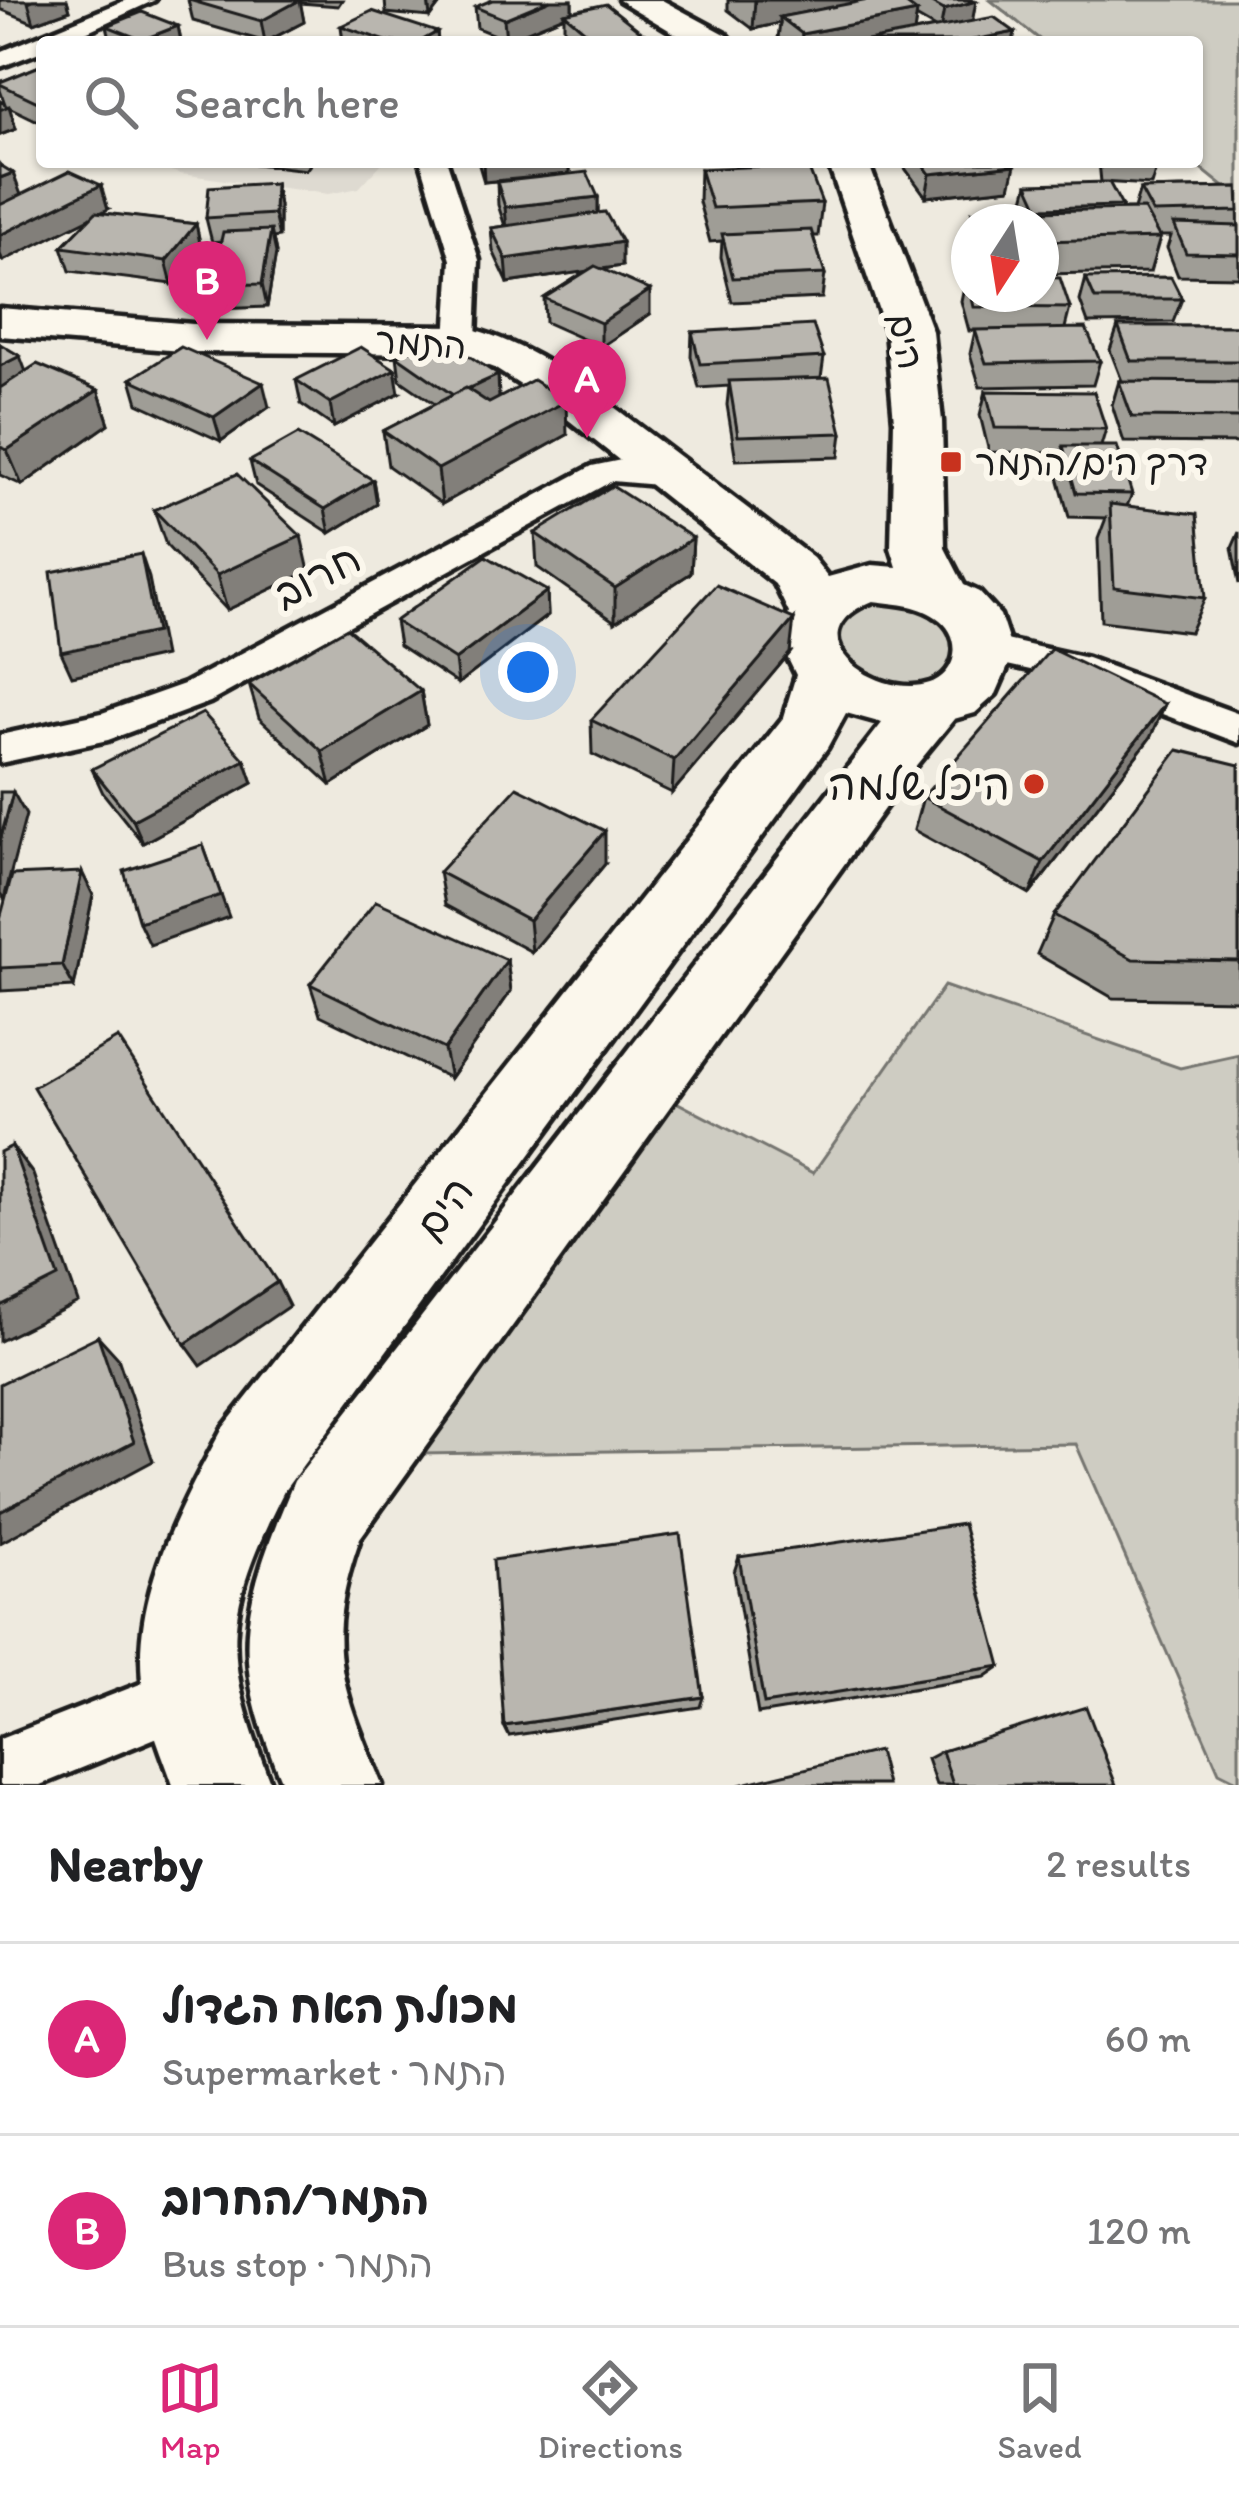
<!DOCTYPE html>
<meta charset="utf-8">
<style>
:root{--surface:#fff;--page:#f6f6f6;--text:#202124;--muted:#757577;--line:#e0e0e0;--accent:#db2777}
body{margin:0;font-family:Itim,"Playpen Sans Hebrew",sans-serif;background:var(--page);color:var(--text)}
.compass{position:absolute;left:951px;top:204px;width:108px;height:108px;border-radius:50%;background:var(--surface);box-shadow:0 3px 9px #0004;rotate:192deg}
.you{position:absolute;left:528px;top:672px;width:42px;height:42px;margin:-30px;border:9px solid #fff;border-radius:50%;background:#1a73e8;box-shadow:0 0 0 18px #1a73e833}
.badge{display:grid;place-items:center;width:78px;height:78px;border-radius:50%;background:var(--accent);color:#fff;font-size:39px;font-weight:700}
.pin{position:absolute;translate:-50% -99px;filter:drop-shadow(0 3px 6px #0008)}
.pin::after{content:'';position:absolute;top:63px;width:42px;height:36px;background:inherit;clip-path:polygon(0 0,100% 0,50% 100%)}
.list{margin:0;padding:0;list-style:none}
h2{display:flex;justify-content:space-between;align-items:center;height:156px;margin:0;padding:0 48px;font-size:51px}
h2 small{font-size:39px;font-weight:400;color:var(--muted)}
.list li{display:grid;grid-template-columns:78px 1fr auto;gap:36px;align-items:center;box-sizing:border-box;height:192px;padding:0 48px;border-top:3px solid var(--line)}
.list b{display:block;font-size:45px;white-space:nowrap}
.list p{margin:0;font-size:39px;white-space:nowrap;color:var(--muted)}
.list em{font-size:39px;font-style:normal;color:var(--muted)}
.icon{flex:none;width:66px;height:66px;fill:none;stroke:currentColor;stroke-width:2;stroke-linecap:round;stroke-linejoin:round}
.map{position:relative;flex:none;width:1239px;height:1785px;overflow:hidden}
.search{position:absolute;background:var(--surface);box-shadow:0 3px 9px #0004;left:36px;right:36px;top:36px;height:132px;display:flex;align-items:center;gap:30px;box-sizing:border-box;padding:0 42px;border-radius:12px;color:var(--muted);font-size:45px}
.sheet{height:540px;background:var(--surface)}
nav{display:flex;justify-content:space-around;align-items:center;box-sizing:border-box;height:168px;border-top:3px solid var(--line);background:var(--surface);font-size:33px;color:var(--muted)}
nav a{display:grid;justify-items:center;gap:6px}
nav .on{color:var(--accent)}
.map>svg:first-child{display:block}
.built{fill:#dedad1}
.green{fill:#ceccc2;stroke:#75746f;stroke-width:3}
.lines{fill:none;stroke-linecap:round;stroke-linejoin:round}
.minor-casing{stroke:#1c1c1c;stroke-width:9}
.primary-casing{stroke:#1c1c1c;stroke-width:9}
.minor{fill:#fbf7ec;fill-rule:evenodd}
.primary{fill:#fbf7ec;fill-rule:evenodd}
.wall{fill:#9f9d96;stroke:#1c1c1c;stroke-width:3;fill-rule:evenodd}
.shaded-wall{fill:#827f7a;stroke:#1c1c1c;stroke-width:3}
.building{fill:#b9b6af;stroke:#1c1c1c;stroke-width:3}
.poi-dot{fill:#c8321e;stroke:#fbf7ec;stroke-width:4.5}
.labels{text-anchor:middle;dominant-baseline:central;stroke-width:12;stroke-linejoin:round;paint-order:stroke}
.far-street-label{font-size:36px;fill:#1c1c1c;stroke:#fbf7ec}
.far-poi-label{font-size:36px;fill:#1c1c1c;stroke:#fbf7ec;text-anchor:start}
.street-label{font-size:42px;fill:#1c1c1c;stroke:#fbf7ec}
.poi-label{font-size:42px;fill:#1c1c1c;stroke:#fbf7ec;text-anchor:end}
</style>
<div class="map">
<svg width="1239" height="1785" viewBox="0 0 1239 1785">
<rect width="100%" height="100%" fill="#eeeadf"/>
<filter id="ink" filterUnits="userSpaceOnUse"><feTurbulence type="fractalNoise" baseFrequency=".00833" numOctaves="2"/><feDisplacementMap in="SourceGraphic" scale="24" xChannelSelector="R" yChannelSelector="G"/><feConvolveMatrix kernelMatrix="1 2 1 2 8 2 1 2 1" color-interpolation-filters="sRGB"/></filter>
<g filter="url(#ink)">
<polygon class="built" points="143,162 383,162 359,188 328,194 181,174"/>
<g class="green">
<polygon points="990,0 1239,0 1239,199 1193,162 1197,162 1197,42 1043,42"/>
<path d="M880,603l41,5 31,21 7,29c-44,49 -77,29 -122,-6 1,-32 11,-42 43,-49z"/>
<polygon points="944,986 1180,1068 1239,1055 1239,1782 1219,1772 1076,1444 420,1454 676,1102 813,1173"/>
</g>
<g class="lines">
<g class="minor-casing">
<g id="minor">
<polygon points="126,0 155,0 64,42 42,42 42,51 0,67 0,52"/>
<polygon points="421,162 447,162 479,260 476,340 461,349 446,340 451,260"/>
<polygon points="621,460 669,466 685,476 669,486 612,481 210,702 108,740 0,763 0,735 102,713 184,684 592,466"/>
<polygon points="988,636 1087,658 1239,714 1239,743 1067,678 975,658 970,649 975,640"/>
<polygon points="191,1664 212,1673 221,1694 212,1715 40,1785 0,1785 0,1739"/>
</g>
</g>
<g class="primary-casing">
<g id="primary">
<polygon points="619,0 662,0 727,35 733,42 689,42"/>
<path d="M828,162h40l64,169 10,90 3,127 19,37 15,7 21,23 13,40 -17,39 -21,19 -21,6 -45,55 -549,764c-38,107 -19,147 22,247h-99c-55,-132 -42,-176 11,-304l588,-758 -36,-10 -19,35 -543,743c-63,126 -62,163 -13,294h-98c-10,-29 -23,-59 -29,-90 -16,-94 35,-185 78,-266l561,-711 13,-43 -16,-33 9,-29 -14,-29 -234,-186 -47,-30 -38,-14 -263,-2 -193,-16v-28l193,16 268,2c78,19 135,68 198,115 51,39 103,78 154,117l15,19 44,-12 25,2 -6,-19 3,-127 -8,-90zM873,601c22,3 44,3 63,16 27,17 24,55 -6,66 -52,18 -143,-48 -57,-82z"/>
</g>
</g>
<use href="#minor" class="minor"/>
<use href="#primary" class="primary"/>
</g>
<g class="wall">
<polygon points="0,0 67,0 70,10 34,23 0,9"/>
<polygon points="188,0 342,0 338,6 300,3 304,22 266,42 193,21"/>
<polygon points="385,0 443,0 430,17 386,13"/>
<polygon points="572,0 572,11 644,34 644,42 573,42 564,34 564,16 506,40 477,28 475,7"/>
<path d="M728,0h173l7,5v-5h65l-1,21 41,21h-230l-5,-4 2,-15 -27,6 -25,-19zM916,17l19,11 -21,4z"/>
<polygon points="107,26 178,26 181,42 111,42"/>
<polygon points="341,26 437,32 438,42 343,42"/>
<polygon points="42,65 42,123 9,107 16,129 0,135 0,101 5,104 0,90 0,82"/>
<polygon points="240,162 312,162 306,170"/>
<polygon points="478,162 569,162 569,174 484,182"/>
<polygon points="905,162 1013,162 1010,188 926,197 904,167"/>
<polygon points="1099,162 1158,162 1151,185 1101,182"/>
<polygon points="0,165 21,195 108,209 100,213 196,224 201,248 172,284 70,271 62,247 91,217 3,261 0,260"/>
<polygon points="700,169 822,203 818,236 813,236 825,274 822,298 732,302 721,257 722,241 710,242 699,202"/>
<polygon points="497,182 598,197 598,213 622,266 602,269 650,314 601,347 545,322 544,298 586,271 508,283 493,251 491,228 505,226 498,205"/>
<polygon points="275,183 279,206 279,237 273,238 276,253 267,307 217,309 211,285 221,241 212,242 206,218"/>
<polygon points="1028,184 1122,206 1121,209 1134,209 1140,189 1238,187 1239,277 1178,276 1167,248 1171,236 1159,236 1160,238 1150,272 1041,274 1041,222 970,222 972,212 1024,211 1022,207"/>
<polygon points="969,225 969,257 965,246"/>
<polygon points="966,277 969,277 969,294 1041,294 1070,308 1065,328 1100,361 1093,385 980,387 970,354 975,331 969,331 961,301"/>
<polygon points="1086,278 1182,299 1173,322 1088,323 1080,301"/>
<polygon points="1118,326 1239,326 1239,443 1124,442 1112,405 1119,381 1122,381 1110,350"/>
<polygon points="692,332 824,357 821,378 842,433 839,457 736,460 727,405 729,386 699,388 691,356"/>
<polygon points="0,344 26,372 98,390 109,424 22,485 0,475"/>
<polygon points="397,356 498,375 499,398 567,435 442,504 388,466 383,431 435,404 400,380"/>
<polygon points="131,379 269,407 221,441 138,403"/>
<polygon points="296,380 399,393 334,427 301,404"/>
<polygon points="986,391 1106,429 1101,446 1132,494 1127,506 1205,598 1190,632 1101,621 1098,539 1106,518 1069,517 1056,470 1061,453 989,452 980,415"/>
<polygon points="250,461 373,480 377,504 330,533 256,485"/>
<polygon points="154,510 309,571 227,610 166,545"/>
<polygon points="1239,532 1239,584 1232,548"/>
<polygon points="535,533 693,538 691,573 615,622 537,567"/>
<polygon points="547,591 548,615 458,684 399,645 395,621"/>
<polygon points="790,653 672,793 592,754 591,720"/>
<polygon points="249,684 421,691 427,725 331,785 259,718"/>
<polygon points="1165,704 1150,738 1030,894 914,830 923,797"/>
<polygon points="245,760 253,783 143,843 103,793 92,769"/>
<polygon points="1239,765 1239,1000 1113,998 1037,954 1054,915"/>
<polygon points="605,864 532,952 445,905 439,872"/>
<polygon points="93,895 74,987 1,991 0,919"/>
<polygon points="507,960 511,991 450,1078 320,1015 310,984"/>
<polygon points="739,1557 1001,1666 985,1677 758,1714 734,1572"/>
<polygon points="703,1697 700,1707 509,1736 504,1726"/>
<polygon points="942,1751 1116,1785 936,1785 927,1759"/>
</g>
<g class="shaded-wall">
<polygon points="33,0 67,0 70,10 34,23 28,2"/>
<polygon points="300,0 304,22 265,42 261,21"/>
<polygon points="428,0 443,0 430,17"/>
<polygon points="550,0 572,0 572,13 564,13 564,16 506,40 504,19"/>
<polygon points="755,0 876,0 780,17 780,23 753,29"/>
<polygon points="976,1 972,23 940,31 944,10"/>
<polygon points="917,12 914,33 870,42 801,42 802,34"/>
<polygon points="178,26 181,42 143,42 142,40"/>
<polygon points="437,32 438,42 419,42"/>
<polygon points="1015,32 1013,42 963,42"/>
<polygon points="644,34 644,42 609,42"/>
<polygon points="9,106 16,129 0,135 0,110"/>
<polygon points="483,162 569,162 569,174 484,182"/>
<polygon points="1015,165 1010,188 926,197 930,174"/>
<polygon points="13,173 25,206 0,216 0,178"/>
<polygon points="275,183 279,206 279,237 274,214"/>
<polygon points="101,185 108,209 3,261 0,254 0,235"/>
<polygon points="598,197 598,220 507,230 505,207"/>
<polygon points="196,224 201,248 172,284 166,261"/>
<polygon points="271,230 276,253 267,307 262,284"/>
<polygon points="622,242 622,266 508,283 506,259"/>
<polygon points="650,290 650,314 601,347 601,323"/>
<polygon points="20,356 29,380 0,394 0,366"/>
<polygon points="395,369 399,393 334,427 330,403"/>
<polygon points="498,375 499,399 457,420 455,396"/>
<polygon points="263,383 269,407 221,441 214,417"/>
<polygon points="98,390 109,424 22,485 7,450"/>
<polygon points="566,401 567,435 442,504 438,469"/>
<polygon points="373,480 377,504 330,533 325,509"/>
<polygon points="301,536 309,571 227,610 217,575"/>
<polygon points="693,538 691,573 615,622 615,588"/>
<polygon points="141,554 149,578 164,656 72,676 61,652"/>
<polygon points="547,591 548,615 458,684 455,660"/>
<polygon points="794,619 790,653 672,793 674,760"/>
<polygon points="421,691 427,725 331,785 322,751"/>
<polygon points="1165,704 1150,738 1030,894 1043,862"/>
<polygon points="245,760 253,783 143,843 133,820"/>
<polygon points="13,792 26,815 4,899 0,893 0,841"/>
<polygon points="605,831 605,864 532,952 529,920"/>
<polygon points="203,845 229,917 150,945 139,922"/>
<polygon points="82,872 93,895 74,987 62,965"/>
<polygon points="507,960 511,991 450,1078 444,1049"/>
<polygon points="12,1146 33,1174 78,1302 0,1341 0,1306"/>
<polygon points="277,1282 289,1306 201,1366 185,1344"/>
<polygon points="98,1336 118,1358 153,1461 0,1543 0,1512"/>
</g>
<g class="building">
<polygon points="189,0 300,0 261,21"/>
<polygon points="492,0 550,0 504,19 475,7"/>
<polygon points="868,0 901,0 917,12 802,34 780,17"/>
<polygon points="926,0 973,0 976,1 944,10"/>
<polygon points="606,4 644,34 609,42 598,42 564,13"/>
<polygon points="372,11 437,32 419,42 389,42 341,26"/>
<polygon points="142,12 178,26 142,40 107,26"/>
<polygon points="994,17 1015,32 963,42 862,42"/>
<polygon points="42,65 42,104 0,84 0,82"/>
<polygon points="921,162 1013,162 1015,165 930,174"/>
<polygon points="807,164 822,203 712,208 700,169"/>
<polygon points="0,165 13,173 0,178"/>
<polygon points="70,171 101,185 0,235 0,205"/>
<polygon points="587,172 598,197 505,207 497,182"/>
<polygon points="1109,182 1122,206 1039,208 1028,184"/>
<polygon points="275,183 274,214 206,218 209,187"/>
<polygon points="1238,187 1239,211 1153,213 1140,189"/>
<polygon points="1144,209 1160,238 1041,241 1041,222 975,222 972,212"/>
<polygon points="96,212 196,224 166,261 62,247"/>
<polygon points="605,212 622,242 506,259 491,228"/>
<polygon points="1174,224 1239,226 1239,254 1186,253"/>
<polygon points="271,230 262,284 211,285 223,232"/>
<polygon points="811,230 825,274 733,278 722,234"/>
<polygon points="595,266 650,290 601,323 544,298"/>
<polygon points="1041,277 1060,278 1070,308 974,307 971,294 1041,294"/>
<polygon points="1171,277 1182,299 1095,299 1086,278"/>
<polygon points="813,325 824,357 700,364 692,332"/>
<polygon points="1118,326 1239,326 1239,361 1131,361"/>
<polygon points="1086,328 1100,361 986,363 975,330"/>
<polygon points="439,336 498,375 453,395 397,356"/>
<polygon points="0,344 20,356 0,366"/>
<polygon points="181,347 263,383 214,417 131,379"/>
<polygon points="361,347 395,369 330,403 296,380"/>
<polygon points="37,364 98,390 7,450 0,447 0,388"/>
<polygon points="829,378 842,433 738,436 729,381"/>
<polygon points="533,380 566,401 438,469 383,431 466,388 489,403"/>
<polygon points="1119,381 1239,382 1239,418 1132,417"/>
<polygon points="986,391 1094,392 1106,429 995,428"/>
<polygon points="298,434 373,480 325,509 250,461"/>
<polygon points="1063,446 1117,446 1132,494 1076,493"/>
<polygon points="237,474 301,536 217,575 154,510"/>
<polygon points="612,486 693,538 615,588 535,533"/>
<polygon points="1110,504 1197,514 1205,598 1114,587"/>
<polygon points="141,554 156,632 61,652 51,572"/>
<polygon points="486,556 547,591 455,660 395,621"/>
<polygon points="716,585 794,619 674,760 591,720"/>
<polygon points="347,628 421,691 322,751 249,684"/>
<polygon points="1051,649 1165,704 1043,862 923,797"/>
<polygon points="203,713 245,760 133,820 92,769"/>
<polygon points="1178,750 1239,765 1239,961 1133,959 1054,915"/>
<polygon points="517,787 605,831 529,920 439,872"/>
<polygon points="0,792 13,792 0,841"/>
<polygon points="203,845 221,895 139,922 124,871"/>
<polygon points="82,872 62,965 0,968 0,919 12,875"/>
<polygon points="376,901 507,960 444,1049 310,984"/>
<polygon points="118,1038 277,1282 185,1344 33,1087"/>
<polygon points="12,1146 58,1277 0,1306 0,1152"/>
<polygon points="98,1336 134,1442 0,1512 0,1384"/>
<polygon points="963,1524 1001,1666 764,1704 739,1557"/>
<polygon points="680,1534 703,1697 504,1726 493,1560"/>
<polygon points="1086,1707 1116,1785 953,1785 942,1751"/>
<polygon points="878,1751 887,1785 739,1785"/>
</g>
</g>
<g class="poi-dot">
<rect x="939" y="450" width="24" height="24" rx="6"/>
<circle cx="1034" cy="784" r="12"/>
</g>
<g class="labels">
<g class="far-street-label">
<text transform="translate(906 341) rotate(78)">הים</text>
<text transform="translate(421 343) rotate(4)">התמר</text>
</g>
<g class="far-poi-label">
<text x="975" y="462">דרך הים/התמר</text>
</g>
<g class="street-label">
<text transform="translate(317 576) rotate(-28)">חרוב</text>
<text transform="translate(444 1208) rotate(-53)">הים</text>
</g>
<g class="poi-label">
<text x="1010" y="784">היכל שלמה</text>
</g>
</g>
</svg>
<svg class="compass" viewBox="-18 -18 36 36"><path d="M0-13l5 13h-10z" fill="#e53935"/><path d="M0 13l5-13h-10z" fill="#757577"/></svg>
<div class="you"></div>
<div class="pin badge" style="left:587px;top:438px">A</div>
<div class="pin badge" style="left:207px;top:340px">B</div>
<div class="search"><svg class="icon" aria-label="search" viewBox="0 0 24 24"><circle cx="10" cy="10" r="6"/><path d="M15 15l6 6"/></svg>Search here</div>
</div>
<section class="sheet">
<h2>Nearby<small>2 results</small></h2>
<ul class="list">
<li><span class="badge">A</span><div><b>מכולת האח הגדול</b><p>Supermarket · התמר</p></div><em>60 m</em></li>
<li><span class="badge">B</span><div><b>התמר/החרוב</b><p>Bus stop · התמר</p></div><em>120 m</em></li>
</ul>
</section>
<nav>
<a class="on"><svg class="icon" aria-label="map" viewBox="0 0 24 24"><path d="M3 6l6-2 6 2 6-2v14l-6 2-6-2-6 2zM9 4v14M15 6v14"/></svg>Map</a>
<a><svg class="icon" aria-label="directions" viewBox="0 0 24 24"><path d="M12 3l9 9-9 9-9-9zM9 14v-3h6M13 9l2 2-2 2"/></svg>Directions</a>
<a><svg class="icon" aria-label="saved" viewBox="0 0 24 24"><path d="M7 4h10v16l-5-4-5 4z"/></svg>Saved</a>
</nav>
